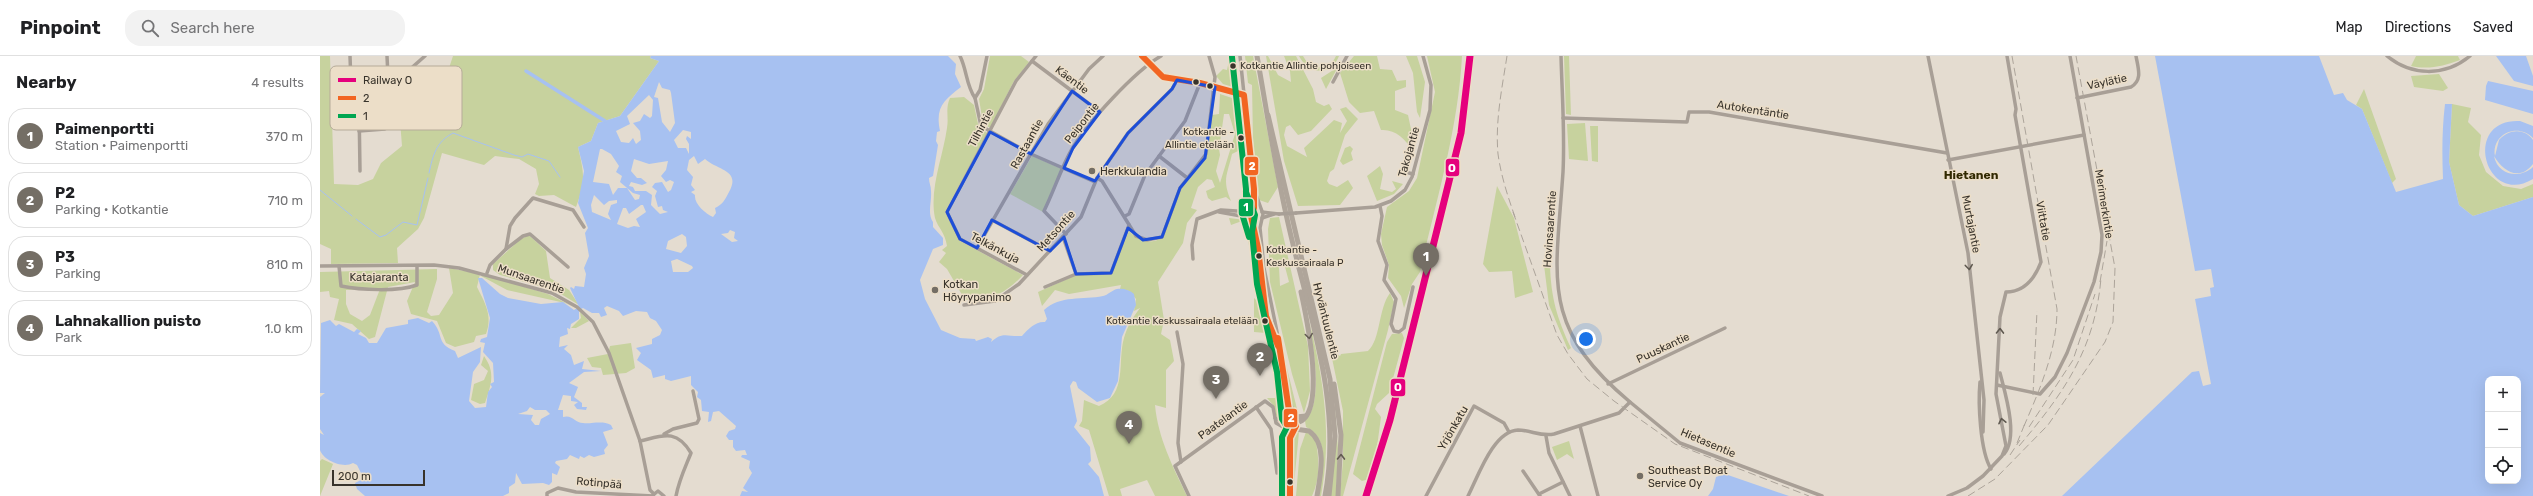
<!DOCTYPE html>
<meta charset="utf-8">
<style>
:root{--surface:#fff;--page:#f2f2f2;--text:#202124;--muted:#757577;--line:#e0e0e0;--accent:#746e65}
body{margin:0;font-family:Rubik,sans-serif;background:var(--page);color:var(--text)}
.controls{position:absolute;right:12px;bottom:12px;display:grid;overflow:hidden;border-radius:8px;box-shadow:0 4px 16px #0002}
.controls button{width:36px;height:36px;display:grid;place-items:center;padding:0;border:0;border-bottom:1px solid var(--line);background:var(--surface);color:var(--text);font:20px sans-serif}
.scale{position:absolute;left:12px;bottom:10px;width:93px;box-sizing:border-box;padding-left:4px;border:2px solid #38332b;border-top:0;font-size:11px;line-height:14px;white-space:nowrap;color:#38332b;-webkit-text-stroke:3px #ecdec8;paint-order:stroke}
.you{position:absolute;left:1266px;top:283px;width:14px;height:14px;margin:-10px;border:3px solid #fff;border-radius:50%;background:#1a73e8;box-shadow:0 0 0 6px #1a73e833}
.badge{display:grid;place-items:center;width:26px;height:26px;border-radius:50%;background:var(--accent);color:#fff;font-size:13px;font-weight:700}
.pin{position:absolute;translate:-50% -33px;filter:drop-shadow(0 1px 2px #0008)}
.pin::after{content:'';position:absolute;top:21px;width:14px;height:12px;background:inherit;clip-path:polygon(0 0,100% 0,50% 100%)}
.list{margin:0;padding:0;list-style:none}
h2{display:flex;justify-content:space-between;align-items:center;height:52px;margin:0;padding:0 16px;font-size:17px}
h2 small{font-size:13px;font-weight:400;color:var(--muted)}
.list li{display:grid;grid-template-columns:26px 1fr auto;gap:12px;align-items:center;box-sizing:border-box;height:56px;margin:0 8px 8px;padding:0 8px;border:1px solid var(--line);border-radius:16px}
.list b{display:block;font-size:15px;white-space:nowrap}
.list p{margin:0;font-size:13px;white-space:nowrap;color:var(--muted)}
.list em{font-size:13px;font-style:normal;color:var(--muted)}
.icon{flex:none;width:22px;height:22px;fill:none;stroke:currentColor;stroke-width:2;stroke-linecap:round;stroke-linejoin:round}
.map{position:relative;flex:none;width:2213px;height:440px;overflow:hidden}
header{display:flex;align-items:center;gap:24px;box-sizing:border-box;height:56px;padding:0 20px;background:var(--surface);border-bottom:1px solid var(--line)}
header strong{font-size:19px}
nav{display:flex;gap:22px;margin-inline-start:auto;font-size:14px}
.search{width:280px;height:36px;background:var(--page);display:flex;align-items:center;gap:10px;box-sizing:border-box;padding:0 14px;border-radius:16px;color:var(--muted);font-size:15px}
main{display:flex}
aside{flex:1;background:var(--surface)}
.map>svg:first-child{display:block}
.green{fill:#c7d29e;fill-rule:evenodd}
.water{fill:#a7c1f1;fill-rule:evenodd}
.lines{fill:none;stroke-linecap:round;stroke-linejoin:round}
.stream{stroke:#a7c1f1;stroke-width:1}
.canal{stroke:#a7c1f1;stroke-width:3.5}
.minor{stroke:#a89f96;stroke-width:3.5}
.highway{stroke:#afa59a;stroke-width:5}
.rail{stroke:#aca49a;stroke-width:1;stroke-dasharray:8 4;stroke-linecap:butt}
.minor-bridge{stroke:#a89f96;stroke-width:3.5}
.bus-1-casing{stroke:#ecdec8;stroke-width:9}
.bus-2-casing{stroke:#ecdec8;stroke-width:9}
.bus-1{stroke:#f26522;stroke-width:6}
.bus-2{stroke:#00a651;stroke-width:6}
.rail-1-casing{stroke:#ecdec8;stroke-width:10}
.rail-1{stroke:#e5007d;stroke-width:7}
.oneway{stroke:#5f5950}
.oneway2{stroke:#625b52}
.marked{fill:#1d4ed8;fill-opacity:0.2;stroke:#1d4ed8;stroke-width:3;stroke-linejoin:round}
.bus-dot{fill:#38332b;stroke:#ecdec8;stroke-width:1.5}
.poi-dot{fill:#746e65;stroke:#ecdec8;stroke-width:1.5}
.labels{text-anchor:middle;dominant-baseline:central;stroke-width:3;stroke-linejoin:round;paint-order:stroke}
.bus-label{font-size:10px;fill:#38332b;stroke:#ecdec8;text-anchor:start}
.street-label{font-size:11px;fill:#38332b;stroke:#ecdec8}
.poi-label{font-size:11px;fill:#38332b;stroke:#ecdec8;text-anchor:start}
.neighbourhood-label{font-size:12px;font-weight:bold;fill:#312900;stroke:#ecdec8}
.key{fill:#ecdec8;stroke:#b6ab99;stroke-width:1}
.key-label{font-size:11px;fill:#38332b}
.line-badge{stroke:#ecdec8;stroke-width:1.5}
.badge-label{font-size:11px;text-anchor:middle;font-weight:bold;fill:#fff}
</style>
<header>
<strong>Pinpoint</strong>
<div class="search"><svg class="icon" aria-label="search" viewBox="0 0 24 24"><circle cx="10" cy="10" r="6"/><path d="M15 15l6 6"/></svg>Search here</div>
<nav><a>Map</a><a>Directions</a><a>Saved</a></nav>
</header>
<main>
<aside>
<h2>Nearby<small>4 results</small></h2>
<ul class="list">
<li><span class="badge">1</span><div><b>Paimenportti</b><p>Station · Paimenportti</p></div><em>370 m</em></li>
<li><span class="badge">2</span><div><b>P2</b><p>Parking · Kotkantie</p></div><em>710 m</em></li>
<li><span class="badge">3</span><div><b>P3</b><p>Parking</p></div><em>810 m</em></li>
<li><span class="badge">4</span><div><b>Lahnakallion puisto</b><p>Park</p></div><em>1.0 km</em></li>
</ul>
</aside>
<div class="map">
<svg width="2213" height="440" viewBox="0 0 2213 440">
<rect width="100%" height="100%" fill="#e4dcd0"/>
<g class="green">
<path d="M0,0h10l4,128 24,1 15,-6 8,-16 21,-17 -3,-38 -8,-8 10,-7 -5,-10 10,-10 12,11 12,-7 15,3 8,-24h198l-1,2 9,3 -39,55 -22,7 -7,18 -13,6c6,26 8,34 -2,60l-22,-12 -15,1 -4,-2 4,-10 -3,-15 -17,-10 -24,-3 -11,9 -42,-12 -18,65 -6,11 -21,19 1,15 -67,1v-15l-11,-5z"/>
<polygon points="670,0 701,0 709,6 694,25 670,72 663,67 659,43 664,33"/>
<polygon points="910,0 916,0 918,23 916,32 903,28 896,20 903,13 907,14"/>
<polygon points="925,0 933,0 958,131 948,147 939,144 933,84 932,29 928,27"/>
<polygon points="946,0 948,0 958,19 971,26 970,15 964,0 976,0 993,33 996,46 1004,50 1009,48 1012,53 991,75 978,79 970,69 966,71 964,79 967,90 987,101 984,92 1014,64 1022,67 1020,77 1027,65 1020,53 1026,51 1038,63 1025,79 1014,113 1010,116 1007,125 1009,128 1017,131 1028,124 1033,132 1020,149 978,150 964,105"/>
<path d="M979,0h4l5,8c13,5 22,5 28,-8h3c-8,21 -31,18 -40,0z"/>
<path d="M1034,0h23l3,13 12,1 5,11 9,-1v7l-11,4v19l13,5 4,19 4,3 -3,13c-9,-11 -17,-21 -32,-20l-7,-19 -14,2 -11,-11 -9,-29z"/>
<polygon points="1086,0 1097,0 1105,26 1100,62 1097,56 1093,17"/>
<path d="M1107,0h35c-4,75 -26,144 -42,216l-8,12 -8,24 -3,-12 -13,-18 1,-13 -7,-20 -1,-11 6,-27 22,-16 8,-13 18,-86z"/>
<polygon points="1244,0 1249,0 1251,59 1246,58"/>
<path d="M2096,0h42l2,4c-16,6 -32,10 -49,6z"/>
<polygon points="1018,11 1006,33 1001,22"/>
<polygon points="2119,18 2128,32 2123,35 2094,31 2091,20"/>
<polygon points="2044,33 2076,123 2072,127 2042,53 2036,49"/>
<path d="M900,38l15,5 9,49 -12,6c-5,22 -10,25 -1,47l-5,-4 -14,4 -4,-3 -2,-7 9,-4 -3,-7 -5,-1 -9,8 -7,21 6,2 -10,13 -4,20 -25,39 6,38 -3,14 9,6 4,21 -8,9v38l-11,-3c3,33 18,62 32,91h-32l-8,-16 -27,9 2,7h-13l-20,-66 -10,-4 3,-5 2,-21 15,6c29,-12 18,-44 25,-68 3,-11 9,-21 16,-30l-6,3 2,-12 -7,-8 -9,-2 1,-4 -52,9 -14,-4 -13,16 -4,-14 38,-17h34l19,-44c10,10 20,14 33,7l19,-49 6,-11 19,-20 6,-43 7,-1zM904,58h5l6,20 -15,49 -4,-12 4,-16 -1,-6z"/>
<path d="M644,41l10,8 4,19 9,9 -42,79 15,29 63,34c-19,20 -31,24 -58,25l-18,-31 -8,-7 7,-9 -4,-3 5,-4c-2,-14 -9,-18 -12,-28 -6,-29 8,-61 12,-90 2,-11 -2,-19 3,-30z"/>
<polygon points="2132,48 2151,52 2148,66 2161,79 2159,99 2166,116 2183,130 2201,133 2213,128 2213,141 2153,160 2139,149 2129,106"/>
<polygon points="1265,67 1268,105 1249,103 1247,68"/>
<polygon points="1270,70 1278,70 1278,106 1272,105"/>
<polygon points="1030,90 1033,93 1031,97 1033,104 1023,109 1020,105 1025,92"/>
<polygon points="926,97 928,139 926,139 923,98"/>
<polygon points="712,100 742,113 723,156 690,138"/>
<polygon points="1060,110 1063,118 1060,133 1072,136 1076,133 1072,125 1083,128 1074,138 1057,145 1047,120"/>
<polygon points="1177,130 1194,162 1213,236 1195,242 1192,215 1169,216 1163,208"/>
<path d="M959,161l29,129 2,45 -6,22 -12,-39 -22,-92 -2,-53 2,-11zM964,207l5,19 -9,4 -1,-19z"/>
<polygon points="909,162 925,164 930,172 935,212 933,212 925,167 922,165 911,169"/>
<polygon points="209,179 226,195 230,222 249,234 259,249 236,235 180,219 173,214 173,208 201,183"/>
<path d="M1224,209h6c1,33 7,53 21,83l-3,2 -19,-45z"/>
<path d="M129,212l31,6 -3,13c8,16 16,29 9,47l-10,2 -2,6 -19,5 -9,-4 -9,-22 -26,-7 -4,-13 8,-19 -27,5 -13,50 -6,2 -17,-15 -18,-4 5,-21 -9,-2 -1,-6 -9,1v-20l117,-3v10l-10,33 4,4 8,-1 14,-22zM60,233l-10,26 -8,6 -12,-7 -4,-10v-14z"/>
<polygon points="162,218 228,238 256,252 245,247 187,234 161,220"/>
<path d="M1070,237l4,9 -6,28 -45,166h-3l3,-36v-49l-15,-72 9,15 3,2 1,-2 27,-3c13,-12 10,-42 22,-58z"/>
<path d="M934,242c6,4 4,14 7,20 9,20 31,80 16,101l-3,-13 -7,-8h8l2,-3 -7,-40 1,-5 -5,-17 -12,-1z"/>
<polygon points="260,256 269,265 256,272 251,272 261,262"/>
<path d="M990,268c14,57 22,114 11,172h-3c3,-23 14,-57 -12,-69l-1,-6c19,-19 8,-71 5,-97z"/>
<polygon points="1082,277 1084,282 1069,337 1057,348 1055,353 1061,361 1057,391 1049,423 1042,425 1033,418 1067,286 1072,278"/>
<polygon points="311,287 315,312 306,317 283,319 281,312 272,311 267,302 288,298 290,290"/>
<polygon points="962,292 978,357 971,347"/>
<path d="M164,300c12,17 7,29 1,47l-5,1 -9,-4 3,-16 10,-4 4,-9 -7,-6z"/>
<polygon points="1015,353 1018,393 1016,440 1010,440"/>
<polygon points="979,376 974,428 972,379"/>
<path d="M986,376l9,5c4,20 6,40 -3,59h-16l4,-47z"/>
<polygon points="1249,385 1254,403 1247,398 1237,404 1232,391"/>
<polygon points="2,403 13,408 0,440 0,405"/>
</g>
<g class="water">
<path d="M331,0h297l8,8 -1,10 6,13c-17,13 -26,20 -21,44l-3,1 -1,9 2,4 -5,31 -4,2c0,5 2,8 2,13 1,10 -4,23 2,31v5l10,11v7l-10,4 -13,31 5,19 16,31 19,8 15,1 1,2 12,-4 4,2 -1,3c12,-11 16,-5 31,-6 6,-7 14,-15 23,-14l2,-3 -3,-9c16,-15 39,-10 59,-14 5,-1 9,-6 14,-7 6,-1 13,1 17,5l2,11 -14,32 -4,44 -8,17 -13,4 -19,-14 -2,-6 -3,-1 -3,5 7,35 -3,6 16,20 1,14 -3,3 11,13 5,19h-364l2,-5 6,1 -5,-4 9,-15 -3,-5 1,-7 -9,-4 1,-2h5l-2,-5 -9,1 -3,-4v-7h-4l-3,-4 3,-5 6,-2 1,-3 -17,-15 -6,1 -2,9 -3,1 1,-10 -7,-1 -1,-11 -4,-3 1,-5 -7,-7v-9l-20,5 -6,-2v-4l-12,3 -2,-8 -14,-10 4,-7 -5,-5 16,-4v-5l8,-4 2,-5 -6,-9 -6,-3 -3,-6 -11,-1 -13,5 -4,-5 -12,-5 -3,2 3,7 -6,2 -2,-4h-7l-9,-5 -4,2v9l-8,5 -1,5 -3,-1 1,6 -8,3 -1,10 9,-2 -4,4 7,6 3,10 10,-4 -2,8 19,2 -17,1 -15,11 9,4 -4,10 8,6v4h5l-1,3 -9,-1 -3,-4 4,-3 -7,-1v-5l-8,-1 -5,15h5v7c9,-3 12,6 20,6 10,1 19,-3 28,2l2,4 -10,3 5,13 -4,5 1,4 -11,3 -5,-2 -5,3 -4,-2 -1,3 -9,-4 -3,4 -11,2 -1,2 5,4 -3,8 -5,-2v9l-3,3 -6,-2 -21,1 -6,-11 -1,10 -6,4v6l-6,3h-138l-8,-7 -2,-6 6,-3 1,-5 -5,-10 -4,-2c-10,6 -30,-3 -33,-13 0,-5 0,-12 0,-17l4,2 -4,-6v-32l5,-4h-5l1,-70 9,-3 6,6 3,-2 15,8 3,-3 4,2 -3,3 8,4 3,5h8l9,-15 22,-4v-4l10,-2 11,5 3,-2c13,14 3,22 23,30l3,7 23,-11 -1,15 -7,10 -4,29 6,7 11,-1 2,-15 4,-5 -2,-3 4,-2 -1,-19 -10,-11 2,-9 -5,-1 1,-3 6,-2 3,-19 -12,-40h4l18,16 8,4 33,6 22,-2 11,8 5,-3 -9,-19 1,-1 3,2 1,-3 9,1 2,-13 -2,-6 5,-12 -4,-23 3,-5 -10,-25 6,-32 -6,-24 13,-6 7,-18 22,-7 39,-55 -9,-3zM339,26l3,6 8,2 1,3 4,30 -5,9 -8,-10 -4,-24 -4,-1zM329,39l4,5 -1,16 -2,2 -6,-4 -4,7 -7,2 7,8 1,9 -5,4 -3,-6 -4,5 -8,-1 -5,-11 14,-7 -3,-8zM363,74l8,2v7l-4,-3 -1,3 3,5v10l-3,-6h-8l-4,-8zM280,93h2l9,5 8,12 -3,6 6,4 -2,6 13,11 7,2 -1,4 -4,1 -8,-12h-9l-5,7 -4,-11 -16,-2zM374,100l4,8 7,-5c14,12 36,11 24,33 -4,8 -7,13 -14,16l1,5 -3,4c-8,-4 -19,-13 -18,-22l-4,-3 4,-2 -4,-5 2,-8 -6,-7 2,-10zM314,103l15,5 19,-3 -2,9 -5,6 5,6 4,-2 4,2 -3,8 -3,2 -6,-10 -7,1 -3,4 5,4 -2,5 3,11 4,-1 1,4 5,2 -8,2 -9,-9 1,-10 -6,-4h-11l-2,-4 -4,-1 2,-4 11,3 5,-2 -6,-5h-4l-6,-7zM274,139l10,10 5,-4 8,-1v3l-6,2 -3,9 3,6 -19,-8 -1,-7zM321,149h2l3,7 -10,7 4,8 -6,-1 -6,2 -11,-4 6,-16h3l3,6zM410,174l5,2 -1,6 4,3 -6,1 -11,-8 7,-1zM362,178l4,3 1,9 -6,7 -15,-4 2,-8zM357,203l15,7 1,2 -5,4h-15l-2,-11zM210,351l5,3h11l4,4 -9,5 -2,6h-4l-4,-5 2,-5 -15,-1 9,-3z"/>
<path d="M1835,0h164l15,39 9,-2 4,7 15,9 34,83 47,-13c-1,-26 -1,-50 2,-75h7l-3,58 10,43 14,11 60,-19v299h-471l130,-124 7,-1 4,15 8,-2 -16,-85 16,-3 -1,-8 4,-1 -3,-18 -16,2zM2168,323h30v102h-30z"/>
<polygon points="2176,0 2206,0 2213,20 2213,30 2194,25"/>
<polygon points="2168,25 2213,35 2213,58 2165,44 2166,30"/>
<path d="M2200,65l13,5v12c-15,-16 -42,-4 -38,18l4,-16c10,-11 25,-12 34,0v24c-14,18 -30,7 -39,-8 4,20 26,23 39,11v12c-48,29 -72,-61 -13,-58z"/>
<polygon points="1405,418 1469,440 1388,440 1393,433 1396,421"/>
</g>
<g class="lines">
<g class="stream">
<path d="M109,117c4,-18 7,-31 24,-40l61,22 8,2 6,-3 21,7 11,16"/>
<polyline points="0,134 32,160"/>
<polyline points="36,163 60,181 66,179 83,166 97,169 108,122"/>
</g>
<polyline class="canal" points="206,15 285,65"/>
<g class="minor">
<polyline points="30,0 31,28 39,49 40,115"/>
<polyline points="67,0 68,21 71,26 79,23 105,0"/>
<path d="M640,0c7,14 6,29 15,42"/>
<polyline points="667,0 660,34 655,42 661,70 711,98 775,126"/>
<polyline points="822,0 843,21 880,27 924,39"/>
<path d="M920,0l14,133v19l-3,8c15,39 4,93 27,130"/>
<path d="M1241,0c1,38 4,77 2,116 -7,106 -24,154 67,230"/>
<polyline points="1608,0 1648,197 1664,344 1663,376"/>
<path d="M2067,0c24,20 58,21 83,0"/>
<polyline points="712,5 780,56"/>
<polyline points="1013,26 1027,0"/>
<path d="M1757,42l54,-11c12,-7 7,-19 5,-31"/>
<polyline points="1243,62 1367,66 1369,56 1389,56 1627,97"/>
<polyline points="39,75 65,73"/>
<polyline points="839,100 866,121"/>
<polyline points="1628,104 1764,79"/>
<polyline points="1085,116 1093,118"/>
<polyline points="777,122 782,125 816,180 827,184 842,181 860,132 886,98 895,21 889,0"/>
<polyline points="934,133 943,158 940,172 944,212 965,315 971,364"/>
<polyline points="1060,150 1062,160 1058,185 1067,209 1064,224 1076,243 1071,268 1074,275 1079,276 1084,272 1093,231"/>
<polyline points="899,156 932,162"/>
<polyline points="942,156 959,158"/>
<polyline points="976,157 1055,151 1071,145 1085,134 1092,121 1110,54 1111,29 1103,0"/>
<polyline points="805,160 809,158 825,119 865,65 880,27"/>
<polyline points="942,162 954,158"/>
<polyline points="672,164 730,195"/>
<path d="M746,178l-22,-23c10,-20 17,-43 28,-62 16,-27 63,-78 89,-93"/>
<polyline points="743,181 756,218"/>
<polyline points="657,192 728,68 769,13 783,0"/>
<polyline points="186,193 203,180 210,178 248,211"/>
<polyline points="873,203 872,189 877,163 901,154 932,156"/>
<polyline points="0,210 114,209 139,212 232,237 257,251 273,266 289,297 320,385 330,434 334,438"/>
<path d="M19,210l2,20c19,4 57,6 76,-1v-19"/>
<polyline points="167,217 170,209 186,193 190,170 195,162 213,142 253,154 264,171"/>
<polyline points="707,219 640,183 627,156 696,25 716,0"/>
<polyline points="725,231 756,218 791,217 809,169"/>
<polyline points="644,249 675,245 699,228 761,161 777,122 808,77 852,33 857,24"/>
<polyline points="857,276 863,308 858,387 861,406"/>
<path d="M1680,317c5,20 19,64 4,81"/>
<path d="M1660,326c-2,21 0,69 11,87"/>
<polyline points="1288,328 1405,272"/>
<polyline points="1677,329 1720,338 1735,321 1747,297 1774,226 1781,196 1782,179 1750,0"/>
<polyline points="966,338 965,365 963,370 966,382 967,440"/>
<polyline points="936,351 951,373 957,417"/>
<polyline points="955,362 964,367"/>
<polyline points="1260,370 1278,440"/>
<polyline points="344,378 353,373 377,367 379,363 373,335"/>
<polyline points="1226,380 1229,397 1250,440"/>
<path d="M320,385c22,-5 36,-13 51,12 -6,15 -12,27 -15,43"/>
<polyline points="1203,415 1220,440"/>
<polyline points="1219,438 1243,426"/>
<polyline points="333,439 338,435 344,440"/>
<polyline points="227,440 227,437 238,432 256,436 333,440"/>
<polyline points="869,440 855,410 945,345 953,351 956,367 963,371"/>
<polyline points="970,440 971,377"/>
<polyline points="1106,440 1154,350 1184,367 1189,376"/>
<path d="M1148,440c10,-19 25,-65 50,-66 13,0 23,7 36,4l65,-21 11,-11 50,41 142,53"/>
<path d="M1628,440l19,-8 16,-12 19,-20 4,-10 -10,-52 4,-77 6,-25c18,0 29,-14 35,-30l-26,-147 1,-6 -9,-53"/>
</g>
<g class="highway">
<path d="M937,0c10,56 18,111 31,167 20,90 55,179 37,273"/>
<polyline points="948,59 1010,323 1015,380 1009,440"/>
<polyline points="1014,328 1021,379 1018,440"/>
<polyline points="969,347 976,361 986,360"/>
<path d="M975,367c34,-3 11,-108 6,-131"/>
<path d="M975,373l14,2c19,13 11,46 8,65"/>
</g>
<g class="rail">
<path d="M1187,0c-5,32 -12,66 -9,98 3,22 10,43 17,63"/>
<path d="M1692,0l45,253c0,41 -17,80 -33,117"/>
<polyline points="1193,156 1237,279 1248,298 1267,323 1294,345 1355,388 1489,440"/>
<polyline points="1780,226 1787,185"/>
<polyline points="1713,339 1717,255"/>
<polyline points="1709,371 1753,304 1775,238"/>
<polyline points="1697,387 1706,365"/>
<path d="M1699,390c45,-53 76,-97 82,-168"/>
<polyline points="1690,399 1700,384"/>
<polyline points="1648,440 1675,423 1728,369 1785,286 1793,266 1795,212 1756,0"/>
</g>
<polyline class="minor-bridge" points="959,158 976,157"/>
<g class="bus-1-casing">
<g id="bus-1">
<polyline points="822,0 843,21 880,27 924,39 934,133 934,152 931,160 938,192 946,260 958,290"/>
<polyline points="958,282 970,361 976,370 970,382 970,440"/>
</g>
</g>
<g class="bus-2-casing">
<g id="bus-2">
<polyline points="912,1 926,133 926,151 923,161 929,181"/>
<polyline points="926,136 935,159 932,176 937,228 957,316 962,363 967,371 962,381 962,440"/>
</g>
</g>
<use href="#bus-1" class="bus-1"/>
<use href="#bus-2" class="bus-2"/>
<g class="rail-1-casing">
<polyline id="rail-1" points="1046,440 1070,364 1141,77 1150,0"/>
</g>
<use href="#rail-1" class="rail-1"/>
</g>
<defs><path id="oneway-chevron" d="M-2-3.5L2.5 0L-2 3.5" fill="none" stroke-width="1.6" stroke-linecap="round" stroke-linejoin="round"/></defs>
<g class="oneway">
<use href="#oneway-chevron" transform="translate(1649 211) rotate(83)"/>
<use href="#oneway-chevron" transform="translate(1680 275) rotate(-89)"/>
<use href="#oneway-chevron" transform="translate(1682 365) rotate(-102)"/>
</g>
<g class="oneway2">
<use href="#oneway-chevron" transform="translate(989 280) rotate(82)"/>
<use href="#oneway-chevron" transform="translate(1021 401) rotate(-89)"/>
</g>
<path class="marked" d="M857,24l38,7 -10,71 -25,30 -18,49 -19,3 -15,-12 -17,45 -35,1 -12,-37 -14,14 -58,-31 -15,28 -17,-9 -13,-27 43,-80 41,22 41,-63 28,21 -27,36 -9,20 31,13 33,-48 44,-44z"/>
<g class="bus-dot">
<circle cx="913" cy="10" r="3.5"/>
<circle cx="876" cy="26" r="3.5"/>
<circle cx="890" cy="30" r="3.5"/>
<circle cx="921" cy="82" r="3.5"/>
<circle cx="939" cy="200" r="3.5"/>
<circle cx="945" cy="265" r="3.5"/>
<circle cx="970" cy="426" r="3.5"/>
</g>
<g class="poi-dot">
<circle cx="772" cy="115" r="4"/>
<circle cx="615" cy="234" r="4"/>
<circle cx="1320" cy="420" r="4"/>
</g>
<g class="labels">
<g class="bus-label">
<text x="920" y="10">Kotkantie Allintie pohjoiseen</text>
<text x="914" y="76" text-anchor="end">Kotkantie -<tspan x="914" dy="13">Allintie etelään</tspan></text>
<text x="946" y="194">Kotkantie -<tspan x="946" dy="13">Keskussairaala P</tspan></text>
<text x="938" y="265" text-anchor="end">Kotkantie Keskussairaala etelään</text>
</g>
<g class="street-label">
<text transform="translate(752 24) rotate(37)">Käentie</text>
<text transform="translate(1787 26) rotate(-12)">Väylätie</text>
<text transform="translate(1433 54) rotate(9)">Autokentäntie</text>
<text transform="translate(762 67) rotate(-52)">Peipontie</text>
<text transform="translate(661 72) rotate(-62)">Tilhintie</text>
<text transform="translate(707 88) rotate(-61)">Rastaantie</text>
<text transform="translate(1089 96) rotate(-74)">Takojantie</text>
<text transform="translate(1784 148) rotate(81)">Merimerkintie</text>
<text transform="translate(1723 165) rotate(80)">Viittatie</text>
<text transform="translate(1651 168) rotate(79)">Murtajantie</text>
<text transform="translate(1230 173) rotate(-86)">Hovinsaarentie</text>
<text transform="translate(736 175) rotate(-48)">Metsontie</text>
<text transform="translate(675 192) rotate(28)">Telkänkuja</text>
<text x="59" y="221">Katajaranta</text>
<text transform="translate(211 223) rotate(19)">Munsaarentie</text>
<text transform="translate(1006 265) rotate(76)">Hyväntuulentie</text>
<text transform="translate(1343 292) rotate(-25)">Puuskantie</text>
<text transform="translate(903 364) rotate(-36)">Paatelantie</text>
<text transform="translate(1133 372) rotate(-60)">Yrjönkatu</text>
<text transform="translate(1388 387) rotate(23)">Hietasentie</text>
<text transform="translate(279 427) rotate(5)">Rotinpää</text>
</g>
<g class="poi-label">
<text x="780" y="115">Herkkulandia</text>
<text x="623" y="228">Kotkan<tspan x="623" dy="13">Höyrypanimo</tspan></text>
<text x="1328" y="414">Southeast Boat<tspan x="1328" dy="13">Service Oy</tspan></text>
</g>
<g class="neighbourhood-label">
<text x="1651" y="119">Hietanen</text>
</g>
</g>
<rect x="10" y="10" width="132" height="64" rx="6" class="key"/>
<rect x="18" y="22" width="18" height="4" fill="#e5007d"/>
<rect x="18" y="40" width="18" height="4" fill="#f26522"/>
<rect x="18" y="58" width="18" height="4" fill="#00a651"/>
<g class="key-label">
<text x="43" y="28">Railway O</text>
<text x="43" y="46">2</text>
<text x="43" y="64">1</text>
</g>
<g class="line-badge">
<rect x="924" y="100" width="15" height="20" rx="4" fill="#f26522"/>
<rect x="1125" y="102" width="15" height="19" rx="4" fill="#e5007d"/>
<rect x="918" y="142" width="16" height="19" rx="4" fill="#00a651"/>
<rect x="1070" y="322" width="16" height="19" rx="4" fill="#e5007d"/>
<rect x="963" y="352" width="15" height="20" rx="4" fill="#f26522"/>
</g>
<g class="badge-label">
<text x="932" y="114">2</text>
<text x="1132" y="116">O</text>
<text x="926" y="155">1</text>
<text x="1078" y="335">O</text>
<text x="971" y="366">2</text>
</g>
</svg>
<div class="controls">
<button>+</button>
<button>−</button>
<button><svg class="icon" aria-label="locate" viewBox="0 0 24 24"><circle cx="12" cy="12" r="6"/><path d="M12 2v4M12 18v4M2 12h4M18 12h4"/></svg></button>
</div>
<div class="scale">200 m</div>
<div class="you"></div>
<div class="pin badge" style="left:1106px;top:220px">1</div>
<div class="pin badge" style="left:940px;top:320px">2</div>
<div class="pin badge" style="left:896px;top:343px">3</div>
<div class="pin badge" style="left:809px;top:388px">4</div>
</div>
</main>
